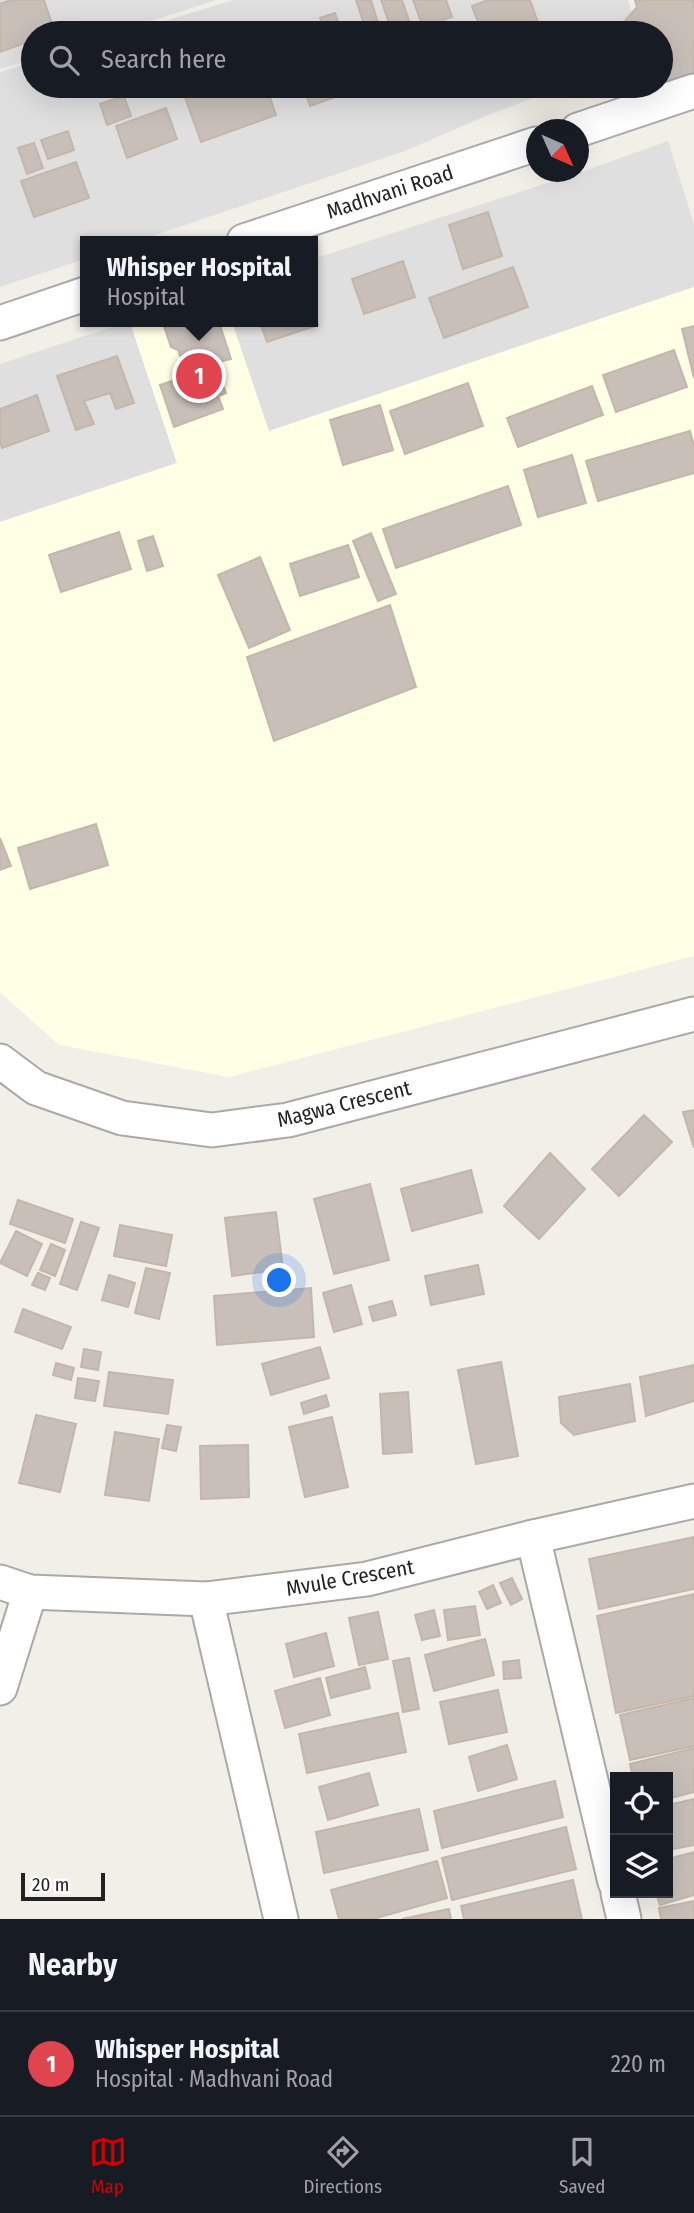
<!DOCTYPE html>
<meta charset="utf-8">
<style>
:root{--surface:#171b24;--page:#20242c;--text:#f1f3f6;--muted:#9ea1a6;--line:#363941;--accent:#d40000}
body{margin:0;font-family:"Fira Sans Condensed",sans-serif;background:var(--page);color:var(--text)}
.controls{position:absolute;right:21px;bottom:21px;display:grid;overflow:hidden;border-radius:0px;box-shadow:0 7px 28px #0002}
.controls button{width:63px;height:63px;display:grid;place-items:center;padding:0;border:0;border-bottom:2px solid var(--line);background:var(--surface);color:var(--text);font:35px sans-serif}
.compass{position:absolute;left:526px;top:119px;width:63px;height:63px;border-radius:50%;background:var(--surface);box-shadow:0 7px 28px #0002;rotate:135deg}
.scale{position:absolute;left:21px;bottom:18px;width:84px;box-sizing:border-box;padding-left:7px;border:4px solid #222;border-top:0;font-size:19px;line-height:24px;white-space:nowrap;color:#222;-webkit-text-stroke:5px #fff;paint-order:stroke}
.you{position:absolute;left:280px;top:1281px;width:24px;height:24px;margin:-18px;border:5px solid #fff;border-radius:50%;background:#1a73e8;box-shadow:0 0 0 10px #1a73e833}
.badge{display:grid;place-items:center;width:46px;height:46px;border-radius:50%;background:var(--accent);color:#fff;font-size:23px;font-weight:700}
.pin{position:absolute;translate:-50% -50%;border:4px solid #fff;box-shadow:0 2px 7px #0006}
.popup{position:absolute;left:80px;top:236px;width:238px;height:91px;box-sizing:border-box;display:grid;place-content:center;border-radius:0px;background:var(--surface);filter:drop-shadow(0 2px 5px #0005);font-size:23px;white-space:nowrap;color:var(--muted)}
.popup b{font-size:26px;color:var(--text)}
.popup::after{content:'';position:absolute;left:50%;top:100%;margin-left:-14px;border:14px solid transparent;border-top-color:var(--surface)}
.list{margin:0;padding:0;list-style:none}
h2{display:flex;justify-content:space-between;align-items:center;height:91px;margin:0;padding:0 28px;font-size:30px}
h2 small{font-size:23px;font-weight:400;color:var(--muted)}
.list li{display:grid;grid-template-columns:46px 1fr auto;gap:21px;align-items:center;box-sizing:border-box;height:105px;padding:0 28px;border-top:2px solid var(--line)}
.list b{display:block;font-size:26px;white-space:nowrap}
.list p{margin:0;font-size:23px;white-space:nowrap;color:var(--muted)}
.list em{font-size:23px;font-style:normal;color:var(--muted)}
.icon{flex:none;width:38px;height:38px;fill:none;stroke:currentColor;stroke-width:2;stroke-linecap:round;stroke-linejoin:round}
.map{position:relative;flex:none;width:694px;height:1919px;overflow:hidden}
.search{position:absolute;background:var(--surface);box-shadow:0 7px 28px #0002;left:21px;right:21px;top:21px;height:77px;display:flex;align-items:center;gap:18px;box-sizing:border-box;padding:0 24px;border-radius:38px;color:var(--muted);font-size:26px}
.sheet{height:196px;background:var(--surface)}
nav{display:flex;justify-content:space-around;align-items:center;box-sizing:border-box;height:98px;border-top:2px solid var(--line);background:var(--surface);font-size:19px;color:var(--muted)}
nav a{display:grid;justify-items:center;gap:4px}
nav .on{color:var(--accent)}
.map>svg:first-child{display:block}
.residential{fill:#e0dfdf}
.education{fill:#ffffe5}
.building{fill:#c7bfb8;stroke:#c4b6ab;stroke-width:2}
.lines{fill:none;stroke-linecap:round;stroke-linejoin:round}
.street-casing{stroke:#a9a9a9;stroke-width:37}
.street{stroke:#fff;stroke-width:33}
.labels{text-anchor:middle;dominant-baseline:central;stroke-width:5;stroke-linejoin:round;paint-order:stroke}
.street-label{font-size:21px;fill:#222;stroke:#fff}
</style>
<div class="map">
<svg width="694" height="1919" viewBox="0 0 694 1919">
<rect width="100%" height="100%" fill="#f2efe9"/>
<g class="residential">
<polygon points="0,0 217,0 113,33 33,33 33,59 0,69"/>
<polygon points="233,0 628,0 632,13 617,30 618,33 125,33"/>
<polygon points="33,62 33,86 566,86 488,115 405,151 137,241 85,241 85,259 0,287 0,72"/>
<polygon points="668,141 694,224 694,287 268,432 232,322 313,322 313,259 584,171"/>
<polygon points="127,322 130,322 177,463 0,522 0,364"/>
</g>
<polygon class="education" points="694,287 694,956 229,1077 59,1045 0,992 0,522 177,463 130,322 232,322 269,431"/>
<g class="building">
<polygon points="11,0 44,0 55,33 33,33 33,40 0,52 0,4"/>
<polygon points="356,0 371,0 377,20 364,24"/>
<polygon points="381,0 402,0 409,21 391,28"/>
<polygon points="413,0 446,0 452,17 423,27"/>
<polygon points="488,0 530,0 541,31 534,33 482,33 472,6"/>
<polygon points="635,0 694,0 694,73 661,83 661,33 618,33 617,30 637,7"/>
<polygon points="335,13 342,33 325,33 320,18"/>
<polygon points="191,86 266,86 276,115 201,142 182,89"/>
<polygon points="303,86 356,86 358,89 310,106"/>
<polygon points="124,96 131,116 107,125 100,104"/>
<polygon points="166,108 177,139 127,158 116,126"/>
<polygon points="68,131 74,150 48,159 41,140"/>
<polygon points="34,143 43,168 27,174 18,148"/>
<polygon points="76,162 89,198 34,217 21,181"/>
<polygon points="488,212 502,256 463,269 449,225"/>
<polygon points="403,261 415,297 364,314 352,279"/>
<polygon points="513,267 528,307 444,338 429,298"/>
<polygon points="313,309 318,325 267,342 260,322 313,322"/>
<polygon points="176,322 219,322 231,359 214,363 226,393 218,396 223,409 174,427 160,385 187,376 178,350 171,347 164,326"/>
<polygon points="694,326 694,378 682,329"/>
<polygon points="674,350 687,387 616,412 603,375"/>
<polygon points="117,356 134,403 116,409 110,393 84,401 94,424 76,430 57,376"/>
<polygon points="468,383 483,426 405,454 390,411"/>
<polygon points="592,386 603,415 518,447 507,418"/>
<polygon points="37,395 49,431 2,448 0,442 0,409"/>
<polygon points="380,405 393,450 343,465 330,420"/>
<polygon points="690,431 694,446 694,473 598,501 586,461"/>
<polygon points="572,455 586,503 538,517 524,470"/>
<polygon points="508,486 521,525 396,568 383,529"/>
<polygon points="119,532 131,569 61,592 49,555"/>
<polygon points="371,533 396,594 378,601 353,541"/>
<polygon points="153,536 163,566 147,571 138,541"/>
<polygon points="348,545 359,577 300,596 290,564"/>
<polygon points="260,557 290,630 249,648 218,575"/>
<polygon points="390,605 416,687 274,741 247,657"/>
<polygon points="96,824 108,865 30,889 18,848"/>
<polygon points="0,838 11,866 0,870"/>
<polygon points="694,1110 694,1148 683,1112"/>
<polygon points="644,1115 672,1142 619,1196 592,1169"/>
<polygon points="550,1153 585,1189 539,1239 504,1206"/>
<polygon points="471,1170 482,1212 412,1231 401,1189"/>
<polygon points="370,1184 389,1260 334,1274 314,1199"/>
<polygon points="18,1200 73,1219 65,1243 10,1224"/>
<polygon points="276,1212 283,1269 232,1276 225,1218"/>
<polygon points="81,1222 99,1228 77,1290 60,1284"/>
<polygon points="120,1225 172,1235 166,1266 114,1256"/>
<polygon points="16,1231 42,1244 27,1276 0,1263"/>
<polygon points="51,1244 65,1250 55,1276 40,1270"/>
<polygon points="478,1265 484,1294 431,1305 425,1276"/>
<polygon points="146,1268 170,1273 159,1319 135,1313"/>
<polygon points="38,1273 50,1278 45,1290 32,1285"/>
<polygon points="109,1275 135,1283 128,1307 102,1300"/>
<polygon points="351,1285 362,1324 334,1332 323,1293"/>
<polygon points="311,1288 314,1337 217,1345 214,1296"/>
<polygon points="392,1301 396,1315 373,1321 369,1307"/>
<polygon points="23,1309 71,1327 62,1349 15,1332"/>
<polygon points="320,1347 329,1378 271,1395 262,1364"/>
<polygon points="84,1349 101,1352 98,1370 81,1367"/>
<polygon points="501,1362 518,1456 476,1464 458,1370"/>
<polygon points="56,1363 74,1368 71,1380 53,1375"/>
<polygon points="694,1365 694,1401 646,1416 640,1377"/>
<polygon points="109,1372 173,1380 168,1414 104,1406"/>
<polygon points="78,1378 99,1381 95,1401 75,1398"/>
<polygon points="630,1384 635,1421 574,1435 561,1423 559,1397"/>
<polygon points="408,1392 412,1452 383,1454 380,1394"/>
<polygon points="326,1395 329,1406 304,1414 301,1403"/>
<polygon points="36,1415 76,1424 60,1492 19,1483"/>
<polygon points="332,1417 348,1487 305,1497 289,1427"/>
<polygon points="167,1425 181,1427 176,1451 162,1448"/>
<polygon points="115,1432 159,1439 149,1501 105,1495"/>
<polygon points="248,1445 249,1497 201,1499 200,1446"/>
<polygon points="694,1537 694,1589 599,1609 589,1559"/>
<polygon points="512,1578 522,1599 511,1605 500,1583"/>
<polygon points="493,1585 501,1603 487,1609 479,1592"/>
<polygon points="694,1594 694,1696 616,1713 597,1616"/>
<polygon points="475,1606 480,1635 448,1640 444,1610"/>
<polygon points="434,1610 440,1636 422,1640 415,1615"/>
<polygon points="378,1612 388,1659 359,1665 349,1618"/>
<polygon points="326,1633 334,1666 294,1677 286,1644"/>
<polygon points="485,1639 494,1675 434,1691 425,1655"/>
<polygon points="409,1658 419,1709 403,1712 393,1661"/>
<polygon points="519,1660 521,1678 504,1679 503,1662"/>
<polygon points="365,1667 370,1688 331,1698 326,1678"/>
<polygon points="320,1678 330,1715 285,1728 275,1691"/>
<polygon points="498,1690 507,1732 449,1744 440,1702"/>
<polygon points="694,1698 694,1746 630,1760 620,1715"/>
<polygon points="398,1713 406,1752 307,1773 299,1734"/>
<polygon points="507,1745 517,1779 478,1791 469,1757"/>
<polygon points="694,1748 694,1792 668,1799 668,1777 633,1777 630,1764"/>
<polygon points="369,1773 378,1805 328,1820 319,1787"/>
<polygon points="555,1781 563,1817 442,1848 434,1811"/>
<polygon points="694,1799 694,1845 668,1850 668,1805"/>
<polygon points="419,1809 428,1850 324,1873 316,1832"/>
<polygon points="566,1827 576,1869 452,1900 442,1858"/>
<polygon points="694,1852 694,1895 660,1905 656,1893 668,1893 668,1859"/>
<polygon points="437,1861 447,1898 373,1919 339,1919 331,1890"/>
<polygon points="573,1880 582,1919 464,1919 461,1906"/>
<polygon points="694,1901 694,1919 661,1919 659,1908"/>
<polygon points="449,1909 451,1919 402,1919"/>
</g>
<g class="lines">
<g class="street-casing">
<g id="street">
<polyline points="578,130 694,91"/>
<polyline points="244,241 536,144"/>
<polyline points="0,323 85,294"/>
<polyline points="0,1061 36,1088 122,1118 212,1130 288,1120 694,1014"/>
<polyline points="533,1537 615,1882"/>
<polyline points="0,1582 30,1592 206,1599 367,1579 533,1537 694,1501"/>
<polyline points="206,1599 281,1919"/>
<polyline points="0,1688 30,1592"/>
<polyline points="618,1893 624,1919"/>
</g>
</g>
<use href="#street" class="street"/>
</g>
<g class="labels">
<g class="street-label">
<text transform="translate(390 192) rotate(-18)">Madhvani Road</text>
<text transform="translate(344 1104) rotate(-14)">Magwa Crescent</text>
<text transform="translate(350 1578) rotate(-10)">Mvule Crescent</text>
</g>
</g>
</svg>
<div class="controls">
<button><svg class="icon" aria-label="locate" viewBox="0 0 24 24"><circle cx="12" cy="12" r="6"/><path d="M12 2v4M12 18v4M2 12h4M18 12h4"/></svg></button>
<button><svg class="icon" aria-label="layers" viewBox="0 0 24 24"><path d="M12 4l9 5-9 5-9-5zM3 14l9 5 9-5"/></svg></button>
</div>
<svg class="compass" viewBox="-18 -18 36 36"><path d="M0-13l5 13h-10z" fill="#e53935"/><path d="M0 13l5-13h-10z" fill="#9ea1a6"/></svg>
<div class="scale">20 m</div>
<div class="you"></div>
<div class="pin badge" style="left:199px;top:376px;background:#e0444e">1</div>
<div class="popup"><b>Whisper Hospital</b>Hospital</div>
<div class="search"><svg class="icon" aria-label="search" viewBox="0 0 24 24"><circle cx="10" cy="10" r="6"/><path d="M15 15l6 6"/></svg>Search here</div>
</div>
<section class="sheet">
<h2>Nearby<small></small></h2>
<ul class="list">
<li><span class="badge" style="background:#e0444e">1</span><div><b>Whisper Hospital</b><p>Hospital · Madhvani Road</p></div><em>220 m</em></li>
</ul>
</section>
<nav>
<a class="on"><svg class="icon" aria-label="map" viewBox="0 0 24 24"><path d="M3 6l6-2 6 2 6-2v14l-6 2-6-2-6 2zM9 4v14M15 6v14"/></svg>Map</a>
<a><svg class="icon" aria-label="directions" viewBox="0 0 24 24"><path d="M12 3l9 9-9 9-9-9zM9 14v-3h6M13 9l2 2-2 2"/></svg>Directions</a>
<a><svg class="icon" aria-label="saved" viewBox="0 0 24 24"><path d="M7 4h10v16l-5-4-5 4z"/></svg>Saved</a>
</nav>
